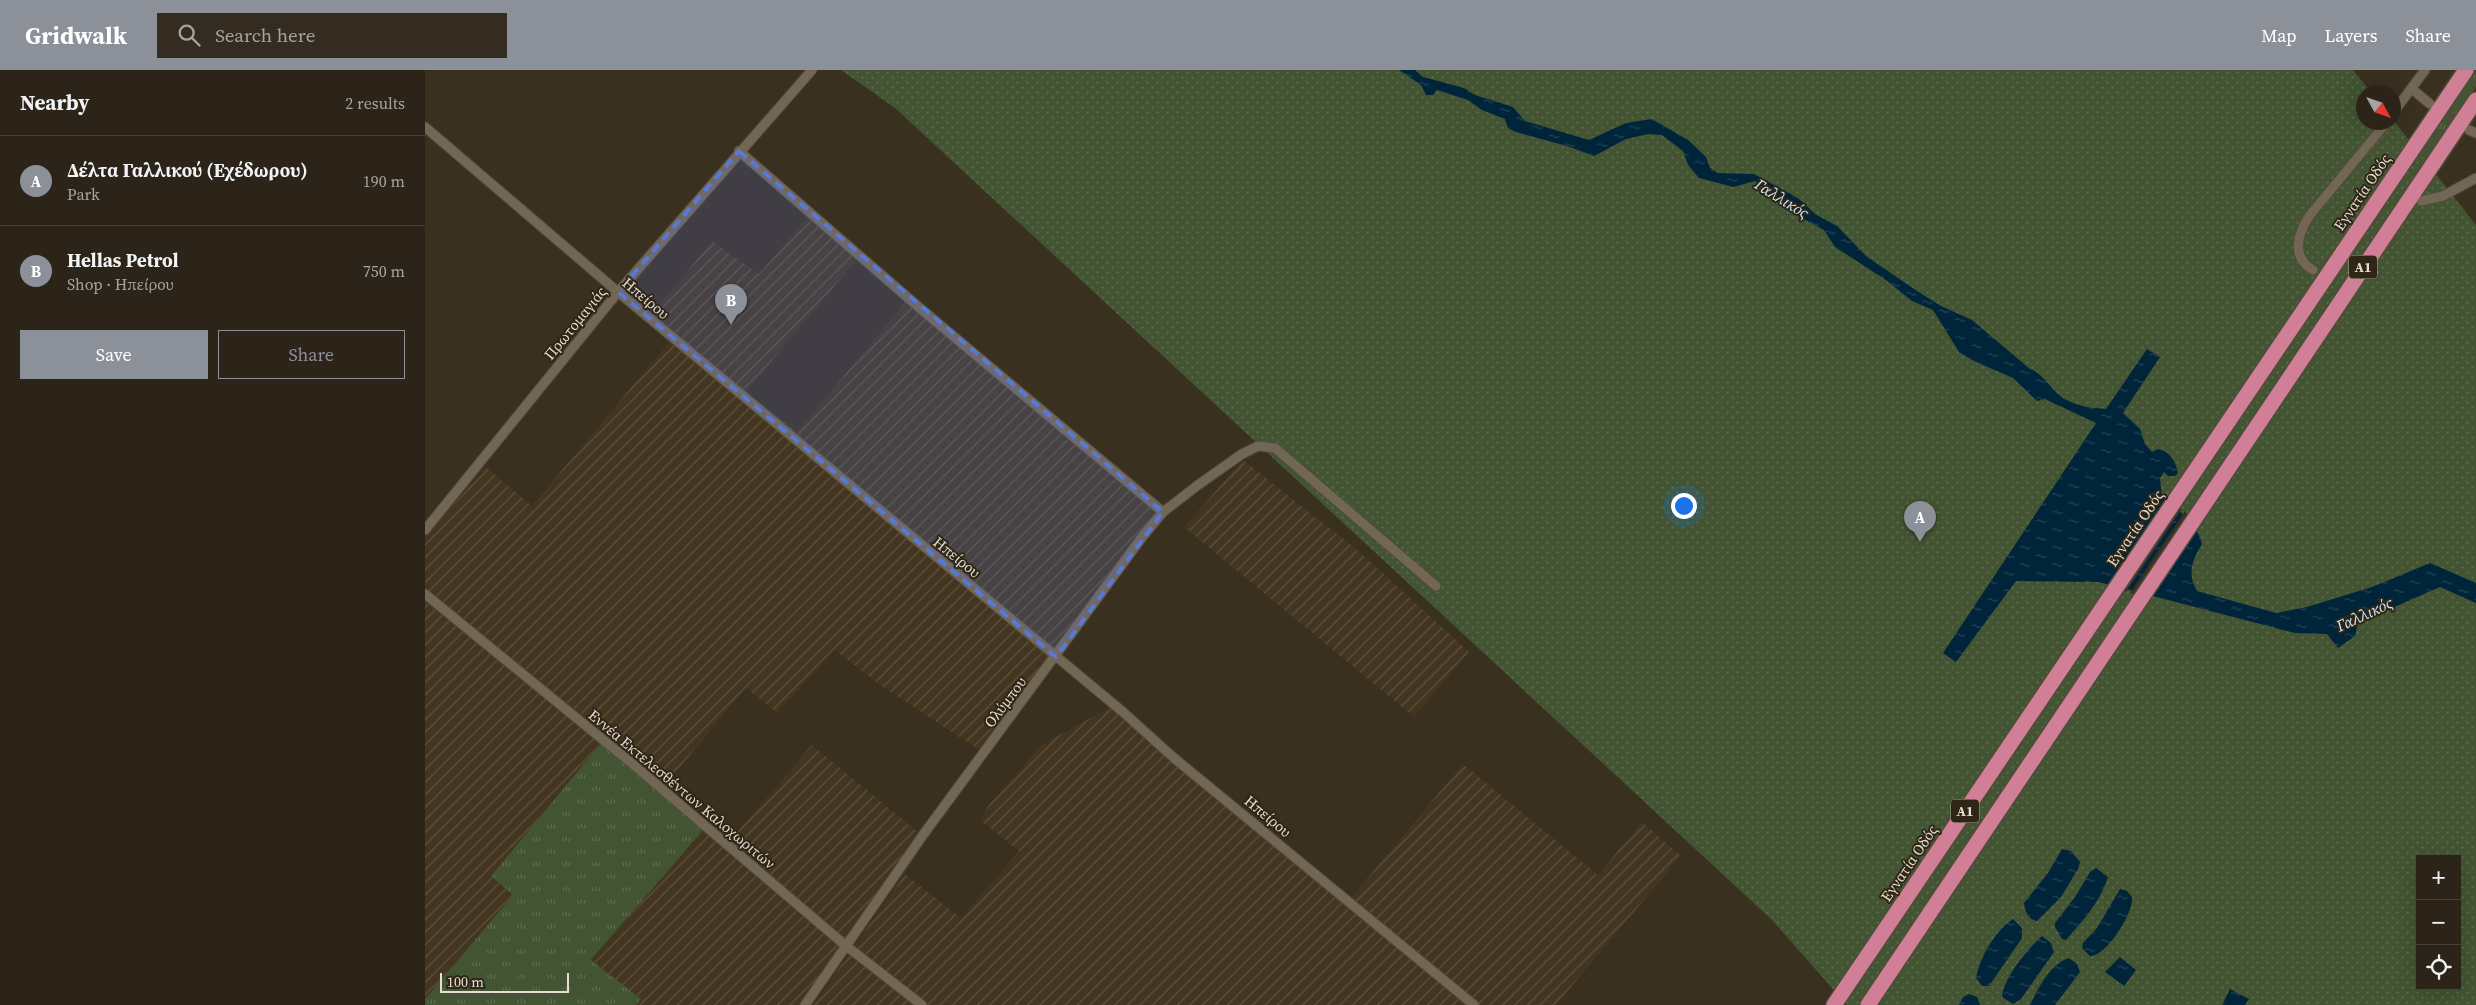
<!DOCTYPE html>
<meta charset="utf-8">
<style>
:root{--surface:#2c2418;--page:#342c21;--text:#f1f3f6;--muted:#a6a4a2;--line:#484137;--accent:#8c9099}
body{margin:0;font-family:"Source Serif 4",serif;background:var(--page);color:var(--text)}
.controls{position:absolute;right:15px;bottom:15px;display:grid;overflow:hidden;border-radius:0px;box-shadow:0 5px 20px #0002}
.controls button{width:45px;height:45px;display:grid;place-items:center;padding:0;border:0;border-bottom:1px solid var(--line);background:var(--surface);color:var(--text);font:25px sans-serif}
.compass{position:absolute;left:1931px;top:15px;width:45px;height:45px;border-radius:50%;background:var(--surface);box-shadow:0 5px 20px #0002;rotate:130deg}
.scale{position:absolute;left:15px;bottom:12px;width:129px;box-sizing:border-box;padding-left:5px;border:2px solid #e3ddd3;border-top:0;font-size:14px;line-height:18px;white-space:nowrap;color:#e3ddd3;-webkit-text-stroke:4px #302616;paint-order:stroke}
.you{position:absolute;left:1258px;top:435px;width:18px;height:18px;margin:-12px;border:4px solid #fff;border-radius:50%;background:#1a73e8;box-shadow:0 0 0 8px #1a73e833}
.badge{display:grid;place-items:center;width:32px;height:32px;border-radius:50%;background:var(--accent);color:#fff;font-size:16px;font-weight:700}
.pin{position:absolute;translate:-50% -41px;filter:drop-shadow(0 1px 2px #0008)}
.pin::after{content:'';position:absolute;top:26px;width:18px;height:15px;background:inherit;clip-path:polygon(0 0,100% 0,50% 100%)}
.list{margin:0;padding:0;list-style:none}
h2{display:flex;justify-content:space-between;align-items:center;height:65px;margin:0;padding:0 20px;font-size:21px}
h2 small{font-size:16px;font-weight:400;color:var(--muted)}
.list li{display:grid;grid-template-columns:32px 1fr auto;gap:15px;align-items:center;box-sizing:border-box;height:90px;padding:0 20px;border-top:1px solid var(--line)}
.list b{display:block;font-size:19px;white-space:nowrap}
.list p{margin:0;font-size:16px;white-space:nowrap;color:var(--muted)}
.list em{font-size:16px;font-style:normal;color:var(--muted)}
.actions{display:flex;gap:10px;padding:15px 20px}
.actions a{flex:1;padding:11px 0;border:1px solid var(--accent);border-radius:0px;text-align:center;font-size:18px;color:var(--accent)}
.actions .main{background:var(--accent);color:#fff}
.icon{flex:none;width:28px;height:28px;fill:none;stroke:currentColor;stroke-width:2;stroke-linecap:round;stroke-linejoin:round}
.map{position:relative;flex:none;width:2051px;height:935px;overflow:hidden}
header{display:flex;align-items:center;gap:30px;box-sizing:border-box;height:70px;padding:0 25px;background:var(--accent);color:#fff}
header strong{font-size:24px}
nav{display:flex;gap:28px;margin-inline-start:auto;font-size:18px}
.search{width:350px;height:45px;background:var(--page);display:flex;align-items:center;gap:12px;box-sizing:border-box;padding:0 18px;border-radius:0px;color:var(--muted);font-size:19px}
main{display:flex}
aside{flex:1;background:var(--surface)}
.map>svg:first-child{display:block}
.industrial{fill:url(#industrial-furrows)}
.grass{fill:url(#grass-tufts)}
.park{fill:url(#park-dots);fill-rule:evenodd}
.water{fill:url(#water-ripples)}
.pier{fill:#3a3020}
.lines{fill:none;stroke-linecap:round;stroke-linejoin:round}
.street-tunnel{stroke:#534a3b;stroke-width:9;stroke-dasharray:9 4.5;stroke-linecap:butt}
.street-casing{stroke:#534b3d;stroke-width:11}
.highway-casing{stroke:#534b3d;stroke-width:18}
.street{stroke:#726655;stroke-width:9}
.highway{stroke:#d07f97;stroke-width:15}
.marked{fill:#5879d6;fill-opacity:0.2;stroke:#5879d6;stroke-width:4;stroke-dasharray:10 6;stroke-linejoin:round}
.labels{text-anchor:middle;dominant-baseline:central;stroke-width:4;stroke-linejoin:round;paint-order:stroke}
.shield{fill:#302616;stroke:#ada69a;stroke-width:1}
.shield-label{font-size:14px;font-weight:bold;fill:#e3ddd3}
.street-label{font-size:15px;fill:#e3ddd3;stroke:#302616}
.water-label{font-size:16px;font-style:italic;fill:#cae7fb;stroke:#302616}
</style>
<header>
<strong>Gridwalk</strong>
<div class="search"><svg class="icon" aria-label="search" viewBox="0 0 24 24"><circle cx="10" cy="10" r="6"/><path d="M15 15l6 6"/></svg>Search here</div>
<nav><a>Map</a><a>Layers</a><a>Share</a></nav>
</header>
<main>
<aside>
<h2>Nearby<small>2 results</small></h2>
<ul class="list">
<li><span class="badge">A</span><div><b>Δέλτα Γαλλικού (Εχέδωρου)</b><p>Park</p></div><em>190 m</em></li>
<li><span class="badge">B</span><div><b>Hellas Petrol</b><p>Shop · Ηπείρου</p></div><em>750 m</em></li>
</ul>
<div class="actions"><a class="main">Save</a><a>Share</a></div>
</aside>
<div class="map">
<svg width="2051" height="935" viewBox="0 0 2051 935">
<defs>
<pattern id="industrial-furrows" width="10" height="10" patternUnits="userSpaceOnUse" patternTransform="scale(1.25)"><rect width="10" height="10" fill="#43351f"/><path d="M-1 1l2-2M0 10L10 0M9 11l2-2" fill="none" stroke="#5e523f"/></pattern>
<pattern id="grass-tufts" width="24" height="20" patternUnits="userSpaceOnUse" patternTransform="scale(1.25)"><rect width="24" height="20" fill="#425431"/><path d="M3 7l-1-3M5 7V3M7 7l1-3M15 17l-1-3M17 17v-4M19 17l1-3" fill="none" stroke="#5d6c4e"/></pattern>
<pattern id="park-dots" width="8" height="8" patternUnits="userSpaceOnUse" patternTransform="scale(1.25)"><rect width="8" height="8" fill="#425431"/><path d="M2 2h.1M6 6h.1" fill="none" stroke="#5d6c4e" stroke-width="1.8" stroke-linecap="round"/></pattern>
<pattern id="water-ripples" width="26" height="14" patternUnits="userSpaceOnUse" patternTransform="scale(1.25)"><rect width="26" height="14" fill="#00253a"/><path d="M2 4q2-2 4 0t4 0M15 11q2-2 4 0t4 0" fill="none" stroke="#254456"/></pattern>
</defs>
<rect width="100%" height="100%" fill="#3a3020"/>
<g class="industrial">
<polygon points="383,146 433,188 321,322 372,362 482,230 726,435 729,444 557,682 455,615 410,580 352,643 321,618 241,714 0,517 0,467 61,397 107,436 245,271 221,251 287,171 334,204"/>
<polygon points="818,390 936,483 1044,582 989,647 759,457"/>
<polygon points="0,528 176,673 66,806 88,825 0,929"/>
<polygon points="692,633 926,828 1038,694 1173,805 1217,752 1256,786 1131,935 388,935 480,804 536,848 594,781 555,750 563,736 615,676"/>
<polygon points="387,675 493,762 378,935 211,935 216,929 166,891 284,753 306,769"/>
</g>
<g class="grass">
<polygon points="2051,0 2051,17 1816,359 1812,356"/>
<polygon points="176,673 279,759 166,890 216,929 211,935 0,935 0,929 88,825 66,806"/>
</g>
<path class="park" d="M416,0h1512l18,22h-8v30h30l1,-1 82,104v780h-629l-75,-85 -877,-812zM1995,789h37v127h-37z"/>
<g class="water">
<path d="M974,0h16l8,7 41,11 11,7 38,12 12,14 64,19 37,-17 26,-4 36,21 18,17 4,11 8,5 36,1 44,24 17,16 22,12 29,30 51,35 24,15 31,14 58,49c14,5 21,21 33,29 13,8 28,10 43,11l41,-60 13,8 -37,56 17,16 5,15 7,8 6,-3c13,3 17,12 20,24l-3,3h-7l-4,-4 -4,6 2,20c17,12 35,25 40,46 -10,16 -15,30 -5,47l79,22 31,-6 65,-20 58,-24 46,20v20l-36,-16 -82,36 -3,13 -17,12 -11,-14 -32,-1 -196,-51 -83,-1 -60,81 -13,-9 153,-230 -51,-24 -8,2 -24,-23 -39,-17 -15,-9 -26,-42 -21,-9 -26,-21 -51,-33 -11,-17 -24,-13 -45,-36 -22,6 -34,-9 -11,-13 -5,-14 -21,-16 -14,-1 -22,5 -32,17 -27,-10 -51,-14 -8,-4 -3,-9 -23,-9 -14,-10 -31,-10 -4,5h-7l-5,-10z"/>
<path d="M1637,779l9,2 9,11 -2,7 -17,28 -24,24c-9,-1 -12,-10 -13,-18l24,-30z"/>
<path d="M1671,798l12,9c-9,27 -24,42 -42,63l-4,-1 -7,-12v-4l20,-26 15,-25z"/>
<path d="M1695,819l7,2 5,6c2,16 -26,60 -42,59l-8,-8 1,-5 14,-15z"/>
<path d="M1588,849l9,9v10l-31,45 -2,3h-7l-6,-8c4,-21 19,-47 37,-59z"/>
<path d="M1617,866l9,7 3,9 -33,47 -8,5 -11,-7c1,-19 26,-48 40,-61z"/>
<polygon points="1695,887 1711,900 1699,916 1680,902"/>
<path d="M1644,888l8,6 3,8 -25,33h-25c8,-17 20,-41 39,-47z"/>
<polygon points="1805,919 1824,929 1820,935 1797,935"/>
<polygon points="1544,924 1552,927 1555,935 1534,935 1538,927"/>
</g>
<g class="pier">
<polygon points="1741,428 1757,439 1701,522 1682,516"/>
<polygon points="1760,441 1773,458 1726,528 1705,523"/>
</g>
<g class="lines">
<polyline class="street-tunnel" points="2012,38 2039,56"/>
<g class="street-casing">
<g id="street">
<polyline points="1987,19 2005,34"/>
<polyline points="1968,43 2000,0"/>
<polyline points="0,57 193,222 698,642 749,688 1049,935"/>
<polyline points="2044,60 2051,63"/>
<polyline points="314,81 496,239 738,442"/>
<polyline points="1996,131 2018,126 2051,108"/>
<path d="M1888,200c-23,-14 -15,-37 -3,-55l77,-93"/>
<polyline points="0,460 193,222 387,0"/>
<polyline points="0,524 204,691 420,875 497,935"/>
<polyline points="380,935 498,765 718,466 738,442 773,415 817,384 833,376 850,378 1011,516"/>
</g>
</g>
<g class="highway-casing">
<g id="highway">
<polyline points="1409,935 2041,0"/>
<polyline points="1443,935 2051,30"/>
</g>
</g>
<use href="#street" class="street"/>
<use href="#highway" class="highway"/>
</g>
<path class="marked" d="M314,81l424,361 -107,145 -438,-365z"/>
<g class="labels">
<g class="shield">
<rect x="1924" y="185.5" width="28" height="23" rx="4"/>
<rect x="1526" y="729.5" width="28" height="23" rx="4"/>
</g>
<g class="shield-label">
<text x="1938" y="197">Α1</text>
<text x="1540" y="741">Α1</text>
</g>
<g class="street-label">
<text transform="translate(1937 122) rotate(-56)">Εγνατία Οδός</text>
<text transform="translate(221 228) rotate(40)">Ηπείρου</text>
<text transform="translate(150 253) rotate(-51)">Πρωτομαγιάς</text>
<text transform="translate(1710 458) rotate(-56)">Εγνατία Οδός</text>
<text transform="translate(532 487) rotate(39)">Ηπείρου</text>
<text transform="translate(580 632) rotate(-53)">Ολύμπου</text>
<text transform="translate(257 719) rotate(40)">Εννέα Εκτελεσθέντων Καλοχωριτών</text>
<text transform="translate(843 746) rotate(40)">Ηπείρου</text>
<text transform="translate(1484 793) rotate(-56)">Εγνατία Οδός</text>
</g>
<g class="water-label">
<text transform="translate(1357 128) rotate(32)">Γαλλικός</text>
<text transform="translate(1939 544) rotate(-25)">Γαλλικός</text>
</g>
</g>
</svg>
<div class="controls">
<button>+</button>
<button>−</button>
<button><svg class="icon" aria-label="locate" viewBox="0 0 24 24"><circle cx="12" cy="12" r="6"/><path d="M12 2v4M12 18v4M2 12h4M18 12h4"/></svg></button>
</div>
<svg class="compass" viewBox="-18 -18 36 36"><path d="M0-13l5 13h-10z" fill="#e53935"/><path d="M0 13l5-13h-10z" fill="#a6a4a2"/></svg>
<div class="scale">100 m</div>
<div class="you"></div>
<div class="pin badge" style="left:1495px;top:472px">A</div>
<div class="pin badge" style="left:306px;top:255px">B</div>
</div>
</main>
